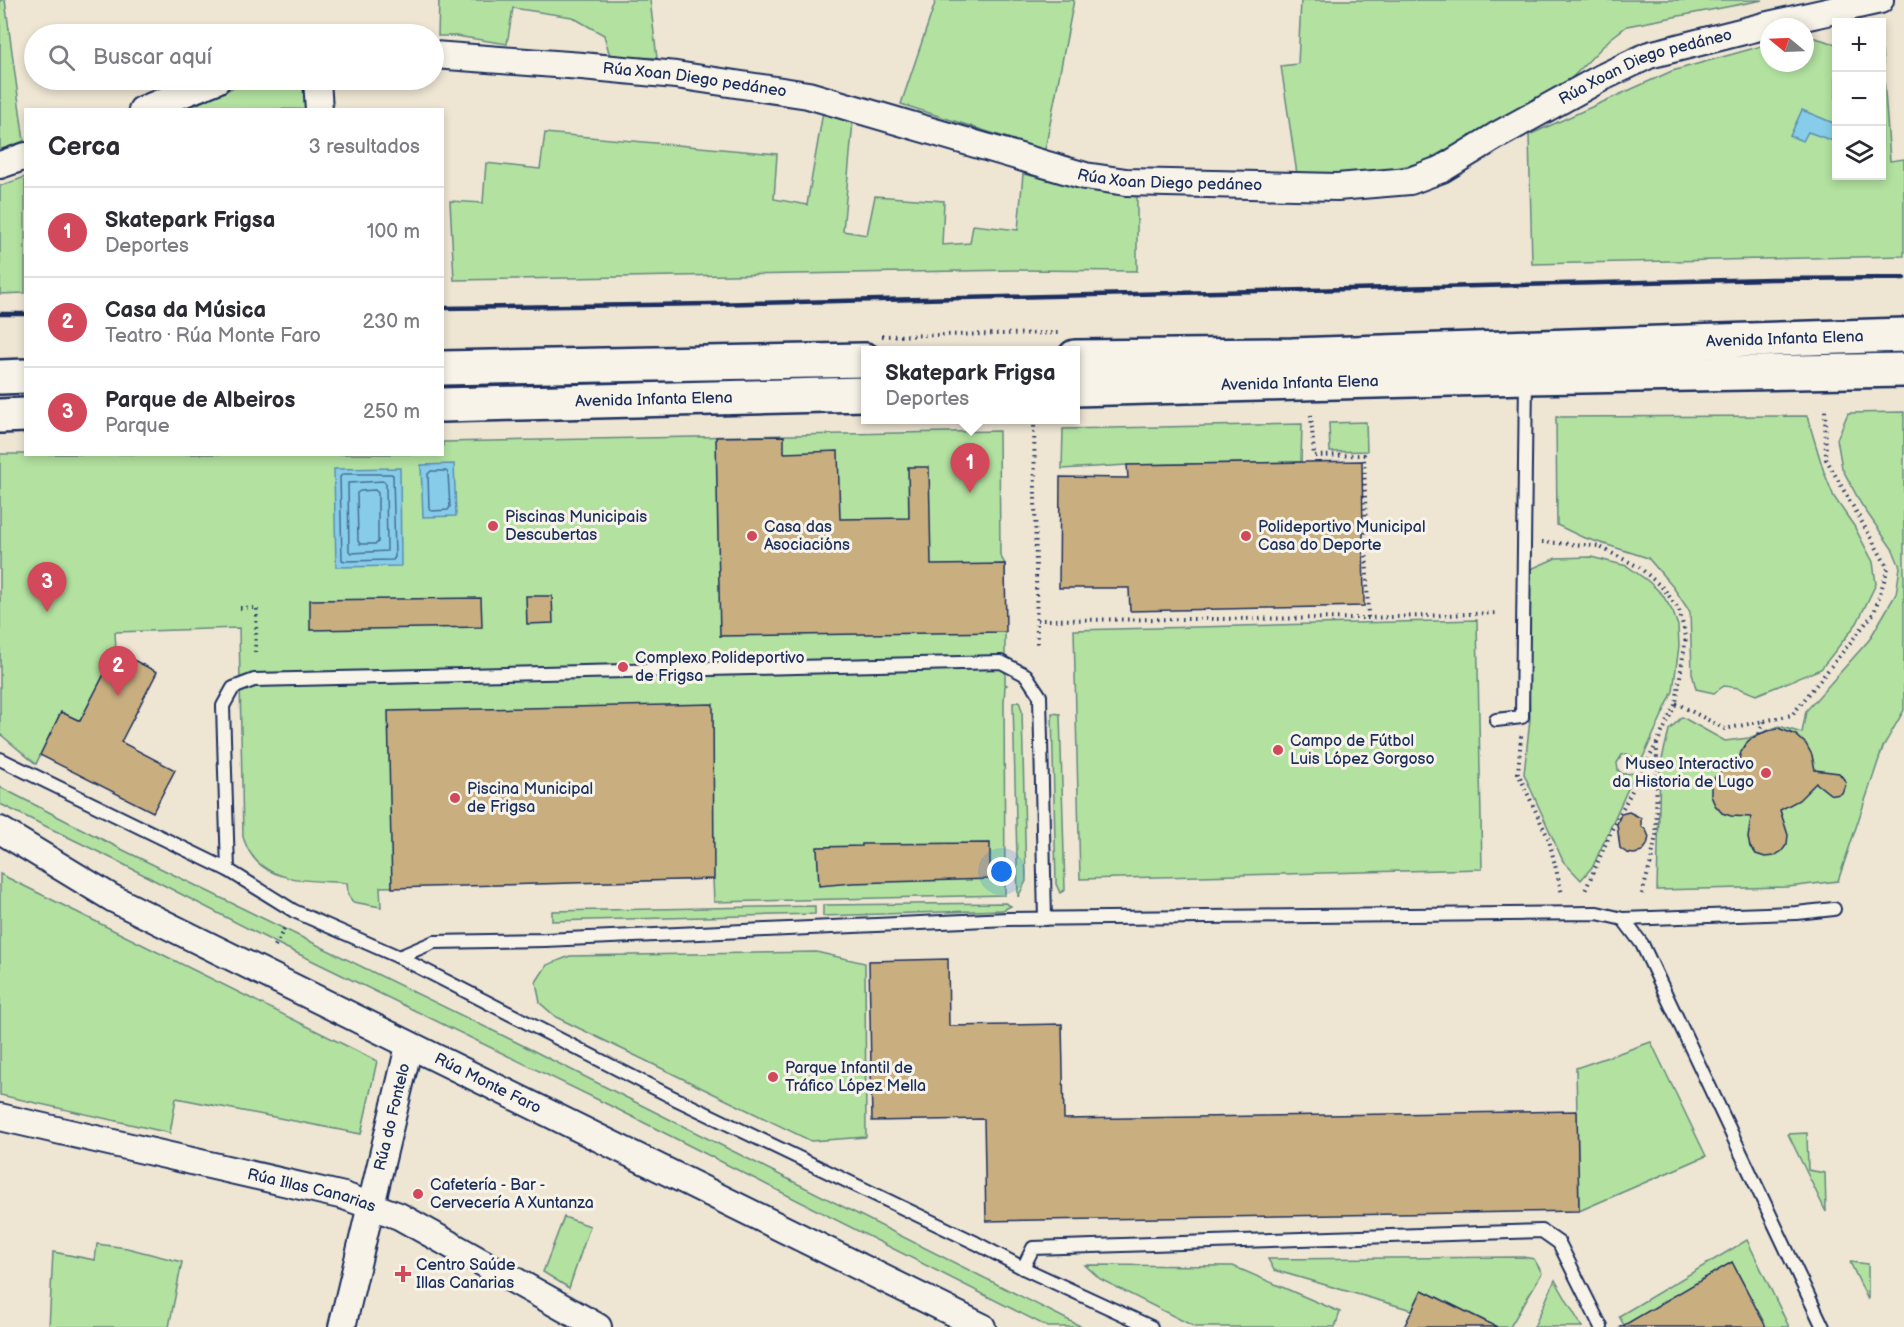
<!DOCTYPE html>
<html lang="es">
<meta charset="utf-8">
<style>
:root{--surface:#fff;--page:#f2f2f3;--text:#2b2b33;--muted:#7c7c81;--line:#e1e1e2;--accent:#d1495b}
body{margin:0;font-family:"Balsamiq Sans",sans-serif;background:var(--page);color:var(--text)}
.controls{position:absolute;right:18px;top:18px;display:grid;overflow:hidden;border-radius:0px;box-shadow:0 3px 9px #0003}
.controls button{width:54px;height:54px;display:grid;place-items:center;padding:0;border:0;border-bottom:2px solid var(--line);background:var(--surface);color:var(--text);font:30px sans-serif}
.compass{position:absolute;left:1760px;top:18px;width:54px;height:54px;border-radius:50%;background:var(--surface);box-shadow:0 3px 9px #0003;rotate:289deg}
.you{position:absolute;left:1002px;top:872px;width:21px;height:21px;margin:-15px;border:4px solid #fff;border-radius:50%;background:#1a73e8;box-shadow:0 0 0 9px #1a73e833}
.badge{display:grid;place-items:center;width:39px;height:39px;border-radius:50%;background:var(--accent);color:#fff;font-size:20px;font-weight:700}
.pin{position:absolute;translate:-50% -50px;filter:drop-shadow(0 2px 3px #0008)}
.pin::after{content:'';position:absolute;top:32px;width:21px;height:18px;background:inherit;clip-path:polygon(0 0,100% 0,50% 100%)}
.popup{position:absolute;left:861px;top:346px;width:219px;height:78px;box-sizing:border-box;display:grid;place-content:center;border-radius:0px;background:var(--surface);filter:drop-shadow(0 2px 4px #0005);font-size:20px;white-space:nowrap;color:var(--muted)}
.popup b{font-size:22px;color:var(--text)}
.popup::after{content:'';position:absolute;left:50%;top:100%;margin-left:-12px;border:12px solid transparent;border-top-color:var(--surface)}
.list{margin:0;padding:0;list-style:none}
h2{display:flex;justify-content:space-between;align-items:center;height:78px;margin:0;padding:0 24px;font-size:26px}
h2 small{font-size:20px;font-weight:400;color:var(--muted)}
.list li{display:grid;grid-template-columns:39px 1fr auto;gap:18px;align-items:center;box-sizing:border-box;height:90px;padding:0 24px;border-top:2px solid var(--line)}
.list b{display:block;font-size:22px;white-space:nowrap}
.list p{margin:0;font-size:20px;white-space:nowrap;color:var(--muted)}
.list em{font-size:20px;font-style:normal;color:var(--muted)}
.icon{flex:none;width:33px;height:33px;fill:none;stroke:currentColor;stroke-width:2;stroke-linecap:round;stroke-linejoin:round}
.map{position:relative;flex:none;width:1904px;height:1327px;overflow:hidden}
.search{position:absolute;background:var(--surface);box-shadow:0 3px 9px #0003;left:24px;top:24px;width:420px;height:66px;display:flex;align-items:center;gap:15px;box-sizing:border-box;padding:0 21px;border-radius:33px;color:var(--muted);font-size:22px}
.panel{position:absolute;background:var(--surface);box-shadow:0 3px 9px #0003;left:24px;top:108px;width:420px;height:348px;border-radius:0px}
.map>svg:first-child{display:block}
.green{fill:#b2e1a0;stroke:#66887f;stroke-width:1.5}
.water{fill:#87cde9;stroke:#5c8eb1;stroke-width:1.5}
.lines{fill:none;stroke-linecap:round;stroke-linejoin:round}
.shore{stroke:#466e96;stroke-width:1.5}
.building{fill:#c9af80;stroke:#1b2f5e;stroke-width:1.5}
.lane-casing{stroke:#1b2f5e;stroke-width:16}
.street-casing{stroke:#1b2f5e;stroke-width:30}
.secondary-casing{stroke:#1b2f5e;stroke-width:38}
.path{stroke:#1b2f5e;stroke-width:4;stroke-dasharray:1.5 4.5;stroke-linecap:butt}
.lane{stroke:#f7f3e8;stroke-width:12}
.street{stroke:#f7f3e8;stroke-width:26}
.secondary{stroke:#f7f3e8;stroke-width:33}
.rail{stroke:#1b2f5e;stroke-width:4.5}
.poi-dot{fill:#d1495b;stroke:#f7f3e8;stroke-width:2}
.labels{text-anchor:middle;dominant-baseline:central;stroke-width:6;stroke-linejoin:round;paint-order:stroke}
.street-label{font-size:16px;fill:#1b2f5e;stroke:#f7f3e8}
.poi-label{font-size:16px;fill:#1b2f5e;stroke:#f7f3e8;text-anchor:start}
</style>
<div class="map">
<svg width="1904" height="1327" viewBox="0 0 1904 1327">
<rect width="100%" height="100%" fill="#eee5d3"/>
<filter id="ink" filterUnits="userSpaceOnUse"><feTurbulence type="fractalNoise" baseFrequency=".0167" numOctaves="2"/><feDisplacementMap in="SourceGraphic" scale="12" xChannelSelector="R" yChannelSelector="G"/><feConvolveMatrix kernelMatrix="1 2 1 2 8 2 1 2 1" color-interpolation-filters="sRGB"/></filter>
<g filter="url(#ink)">
<g class="green">
<polygon points="0,0 5,0 24,141 0,150"/>
<polygon points="439,0 650,0 657,58 610,56 604,35 572,17 513,8 507,44 456,36 438,36"/>
<polygon points="936,0 1074,0 1045,150 901,104"/>
<polygon points="1301,0 1763,0 1627,26 1610,39 1562,88 1423,162 1366,175 1297,174 1281,66 1298,64"/>
<polygon points="1805,35 1836,44 1836,176 1882,176 1882,51 1890,161 1904,159 1904,256 1532,264 1529,135 1672,71 1769,44 1769,63 1805,63"/>
<polygon points="272,80 315,80 317,109 184,110 243,83"/>
<polygon points="823,112 853,121 843,231 867,235 875,196 944,201 942,245 970,243 973,225 1018,230 1023,174 1137,197 1137,271 1015,270 454,280 450,201 483,203 486,163 540,169 545,133 777,154 774,199 807,205"/>
<polygon points="25,177 25,293 0,294 0,186"/>
<polygon points="865,375 865,384 443,392 442,385"/>
<polygon points="1904,412 1904,710 1883,747 1838,881 1788,887 1657,890 1660,767 1669,730 1682,717 1725,741 1749,738 1779,726 1802,733 1806,711 1869,640 1896,594 1900,567 1893,550 1861,504 1842,468 1837,439 1848,413"/>
<polygon points="1807,416 1824,472 1834,497 1854,526 1873,562 1876,584 1857,623 1821,669 1756,695 1739,688 1724,686 1714,693 1696,689 1692,673 1690,612 1673,587 1648,558 1582,537 1557,525 1556,417"/>
<polygon points="1366,422 1367,451 1330,452 1329,423"/>
<polygon points="1302,424 1301,462 1127,465 1062,469 1063,429"/>
<path d="M999,431l1,124 5,9v120l2,1 -2,1 -1,16 1,193 -291,7 -1,-23 -333,8 1,20 -28,-5 -5,-7 -1,-12c-32,-3 -77,1 -96,-29 -4,-5 -6,-12 -8,-17l-4,-209 -124,4 1,19 -36,70 -19,-9 -25,52 -36,-30v-280h442l1,-12z"/>
<polygon points="1591,557 1627,566 1648,581 1662,594 1673,612 1678,626 1679,646 1673,691 1639,766 1635,758 1627,754 1622,755 1617,763 1618,770 1623,774 1635,773 1593,866 1581,880 1563,861 1524,774 1530,719 1528,654 1531,569 1556,558"/>
<polygon points="1477,620 1482,869 1080,879 1074,630"/>
<polygon points="1019,701 1022,711 1026,881 1018,897 1013,703"/>
<polygon points="1052,713 1060,714 1065,890 1060,893 1056,884"/>
<polygon points="0,787 121,849 516,1042 1082,1327 1048,1327 617,1109 276,943 115,860 0,804"/>
<polygon points="0,874 377,1061 361,1134 176,1098 170,1133 0,1095"/>
<polygon points="1005,903 1011,906 1003,910 823,916 823,905"/>
<polygon points="815,906 815,914 552,921 552,911"/>
<polygon points="816,952 865,963 866,1137 811,1141 556,1017 540,1003 536,982 547,965 570,956"/>
<polygon points="1651,1042 1706,1156 1579,1211 1576,1068"/>
<polygon points="1807,1133 1808,1170 1825,1173 1826,1212 1788,1134"/>
<polygon points="564,1217 590,1226 569,1288 543,1272"/>
<polygon points="1747,1240 1789,1327 1766,1327 1732,1262 1625,1327 1619,1316"/>
<polygon points="97,1244 127,1248 182,1262 169,1327 49,1327 53,1252 95,1260"/>
<polygon points="1523,1257 1534,1259 1542,1273 1510,1327 1497,1327 1422,1290 1412,1310 1274,1270 1268,1259"/>
<polygon points="1850,1262 1868,1264 1868,1300"/>
<polygon points="1085,1265 1233,1266 1340,1312 1335,1327 1195,1327 1100,1279"/>
<polygon points="1555,1280 1582,1327 1534,1327"/>
</g>
<g class="water">
<polygon points="1802,110 1836,124 1836,142 1808,132 1803,141 1790,136"/>
<polygon points="454,464 456,516 423,517 421,465"/>
<polygon points="400,468 401,566 336,567 334,469"/>
</g>
<g class="lines">
<g class="shore">
<polygon points="431,471 446,471 448,473 450,507 448,510 432,511 429,509 428,474"/>
<polygon points="343,474 391,474 393,475 395,557 393,560 345,561 342,560 340,477"/>
<polygon points="384,481 386,484 387,551 351,553 349,551 348,483"/>
<polygon points="375,490 378,493 378,542 376,544 360,544 358,541 357,493 360,491"/>
</g>
</g>
<g class="building">
<polygon points="784,436 784,453 838,451 840,519 909,518 908,467 929,467 931,565 1005,564 1006,632 720,636 716,437"/>
<polygon points="1362,461 1364,606 1130,611 1129,588 1059,588 1060,477 1128,478 1127,465"/>
<polygon points="526,596 552,596 553,623 527,624"/>
<polygon points="481,598 482,627 310,630 310,600"/>
<polygon points="116,651 157,672 121,742 175,770 153,812 40,755 61,712 80,721"/>
<polygon points="713,704 714,879 392,888 388,711"/>
<polygon points="1778,728 1796,735 1806,744 1812,755 1815,770 1839,773 1846,782 1842,793 1836,795 1830,794 1816,783 1799,800 1780,810 1788,835 1787,844 1782,851 1774,856 1765,857 1756,854 1750,847 1748,838 1751,817 1731,816 1722,813 1715,805 1711,796 1711,786 1715,777 1722,770 1738,763 1741,752 1748,741 1759,734"/>
<polygon points="1629,812 1641,818 1641,826 1646,830 1649,837 1647,845 1642,852 1634,854 1627,853 1620,848 1617,824 1621,814"/>
<polygon points="990,843 990,879 852,883 819,886 817,847 862,846 862,844"/>
<polygon points="948,959 949,1026 1062,1024 1064,1119 1577,1111 1579,1211 986,1221 984,1119 872,1121 869,961"/>
<polygon points="1732,1262 1766,1327 1621,1327"/>
<polygon points="1422,1290 1497,1327 1404,1327"/>
</g>
<g class="lines">
<g class="lane-casing">
<g id="lane">
<polyline points="1496,720 1522,717 1526,378"/>
<polyline points="0,759 228,870 294,911 399,957 674,1098 976,1243 1023,1268 1151,1327"/>
<polyline points="228,870 223,706 233,688 254,680 1001,662 1026,675 1040,696 1045,919"/>
<polyline points="1623,919 1642,944 1823,1327"/>
<polyline points="399,957 434,942 545,940 1008,919 1597,913 1623,919 1796,913 1834,909"/>
<polyline points="1023,1268 1033,1248 1542,1231 1559,1243 1601,1327"/>
</g>
</g>
<g class="street-casing">
<g id="street">
<path id="s1" d="M434,55l148,11 94,9 132,20 277,81 41,6 211,5 73,-6 32,-12 54,-33 107,-59 46,-22 115,-29 116,-26"/>
<polyline points="317,80 319,110"/>
<polyline points="142,110 217,80"/>
<polyline points="0,165 26,156"/>
<path id="s2" d="M0,830l112,68 870,429"/>
<path id="s3" d="M0,1117l344,79 55,20 199,111"/>
<path id="s4" d="M342,1327l67,-281"/>
</g>
</g>
<g class="secondary-casing">
<g id="secondary">
<path id="s5" d="M1075,357l217,-2 612,-20"/>
<polyline points="442,368 865,360"/>
<polyline points="0,377 26,376"/>
<path id="s6" d="M1075,389l451,-12 378,-7"/>
<path id="s7" d="M442,405l423,-11"/>
<polyline points="0,416 26,415"/>
</g>
</g>
<g class="path">
<polyline points="882,336 1058,333"/>
<polyline points="1311,415 1314,456 1364,455 1368,618"/>
<polyline points="1034,420 1037,648"/>
<polyline points="1542,542 1598,546 1639,567 1664,589 1679,610 1686,637 1676,703 1657,743 1614,825 1584,893"/>
<polyline points="240,608 257,608 255,652"/>
<polyline points="1037,620 1368,618 1498,613"/>
<polyline points="1676,703 1725,729 1792,715 1874,613 1888,568 1826,459 1825,409"/>
<polyline points="1759,734 1764,721"/>
<polyline points="1521,736 1518,773 1549,840 1562,894"/>
<polyline points="1642,894 1651,862 1656,835 1657,744"/>
<polyline points="275,946 285,927"/>
</g>
<use href="#lane" class="lane"/>
<use href="#street" class="street"/>
<use href="#secondary" class="secondary"/>
<g class="rail">
<polyline points="442,308 711,304 1772,279 1904,278"/>
<polyline points="0,314 26,314"/>
</g>
</g>
</g>
<g class="poi-dot">
<circle cx="493" cy="526" r="6"/>
<circle cx="752" cy="536" r="6"/>
<circle cx="1246" cy="536" r="6"/>
<circle cx="623" cy="667" r="6"/>
<circle cx="1278" cy="750" r="6"/>
<circle cx="1766" cy="773" r="6"/>
<circle cx="455" cy="798" r="6"/>
<circle cx="773" cy="1077" r="6"/>
<circle cx="418" cy="1194" r="6"/>
<path d="M400 1265h6v6h6v6h-6v6h-6v-6h-6v-6h6z"/>
</g>
<g class="labels">
<g class="street-label">
<text stroke="none"><textPath href="#s1" startOffset="1254">Rúa Xoan Diego pedáneo</textPath></text>
<text stroke="none"><textPath href="#s1" startOffset="262">Rúa Xoan Diego pedáneo</textPath></text>
<text stroke="none"><textPath href="#s1" startOffset="750">Rúa Xoan Diego pedáneo</textPath></text>
<text stroke="none"><textPath href="#s5" startOffset="710">Avenida Infanta Elena</textPath></text>
<text stroke="none"><textPath href="#s6" startOffset="225">Avenida Infanta Elena</textPath></text>
<text stroke="none"><textPath href="#s7" startOffset="212">Avenida Infanta Elena</textPath></text>
<text stroke="none"><textPath href="#s2" startOffset="550">Rúa Monte Faro</textPath></text>
<text stroke="none"><textPath href="#s4" startOffset="216">Rúa do Fontelo</textPath></text>
<text stroke="none"><textPath href="#s3" startOffset="320">Rúa Illas Canarias</textPath></text>
</g>
<g class="poi-label">
<text x="505" y="517">Piscinas Municipais<tspan x="505" dy="18">Descubertas</tspan></text>
<text x="764" y="527">Casa das<tspan x="764" dy="18">Asociacións</tspan></text>
<text x="1258" y="527">Polideportivo Municipal<tspan x="1258" dy="18">Casa do Deporte</tspan></text>
<text x="635" y="658">Complexo Polideportivo<tspan x="635" dy="18">de Frigsa</tspan></text>
<text x="1290" y="741">Campo de Fútbol<tspan x="1290" dy="18">Luis López Gorgoso</tspan></text>
<text x="1754" y="764" text-anchor="end">Museo Interactivo<tspan x="1754" dy="18">da Historia de Lugo</tspan></text>
<text x="467" y="789">Piscina Municipal<tspan x="467" dy="18">de Frigsa</tspan></text>
<text x="785" y="1068">Parque Infantil de<tspan x="785" dy="18">Tráfico López Mella</tspan></text>
<text x="430" y="1185">Cafetería - Bar -<tspan x="430" dy="18">Cervecería A Xuntanza</tspan></text>
<text x="416" y="1265">Centro Saúde<tspan x="416" dy="18">Illas Canarias</tspan></text>
</g>
</g>
</svg>
<div class="controls">
<button>+</button>
<button>−</button>
<button><svg class="icon" aria-label="layers" viewBox="0 0 24 24"><path d="M12 4l9 5-9 5-9-5zM3 14l9 5 9-5"/></svg></button>
</div>
<svg class="compass" viewBox="-18 -18 36 36"><path d="M0-13l5 13h-10z" fill="#e53935"/><path d="M0 13l5-13h-10z" fill="#7c7c81"/></svg>
<div class="you"></div>
<div class="pin badge" style="left:970px;top:493px">1</div>
<div class="popup"><b>Skatepark Frigsa</b>Deportes</div>
<div class="pin badge" style="left:118px;top:696px">2</div>
<div class="pin badge" style="left:47px;top:612px">3</div>
<div class="search"><svg class="icon" aria-label="search" viewBox="0 0 24 24"><circle cx="10" cy="10" r="6"/><path d="M15 15l6 6"/></svg>Buscar aquí</div>
<section class="panel">
<h2>Cerca<small>3 resultados</small></h2>
<ul class="list">
<li><span class="badge">1</span><div><b>Skatepark Frigsa</b><p>Deportes</p></div><em>100 m</em></li>
<li><span class="badge">2</span><div><b>Casa da Música</b><p>Teatro · Rúa Monte Faro</p></div><em>230 m</em></li>
<li><span class="badge">3</span><div><b>Parque de Albeiros</b><p>Parque</p></div><em>250 m</em></li>
</ul>
</section>
</div>
